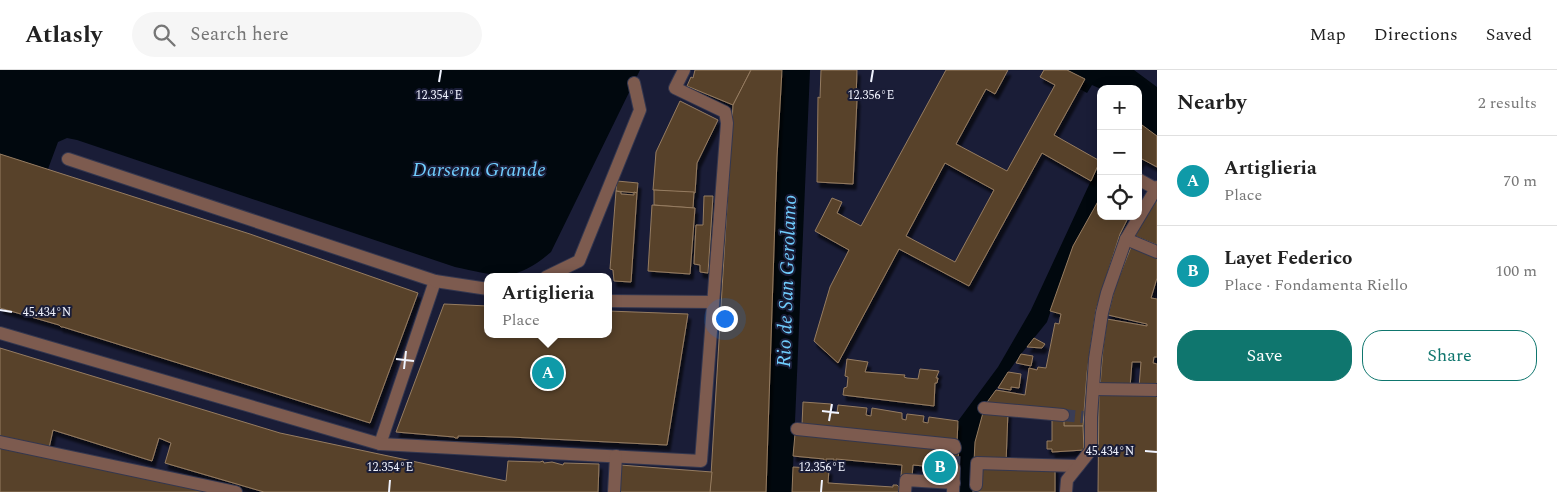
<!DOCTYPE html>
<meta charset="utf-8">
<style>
:root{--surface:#fff;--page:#f6f6f6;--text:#222;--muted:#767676;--line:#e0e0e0;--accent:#0f766e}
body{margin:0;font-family:Spectral,serif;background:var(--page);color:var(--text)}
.controls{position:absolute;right:15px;top:15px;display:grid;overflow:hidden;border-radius:10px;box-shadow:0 2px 12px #0003}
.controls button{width:45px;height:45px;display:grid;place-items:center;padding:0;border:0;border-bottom:1px solid var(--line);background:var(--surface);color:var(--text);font:25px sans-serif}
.you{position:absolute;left:724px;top:248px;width:18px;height:18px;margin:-12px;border:4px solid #fff;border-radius:50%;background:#1a73e8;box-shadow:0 0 0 8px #1a73e833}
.badge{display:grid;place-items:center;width:32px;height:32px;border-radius:50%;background:var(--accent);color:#fff;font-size:16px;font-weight:700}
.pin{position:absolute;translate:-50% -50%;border:2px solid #fff;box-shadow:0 1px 5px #0006}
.popup{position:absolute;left:484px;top:203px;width:128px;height:65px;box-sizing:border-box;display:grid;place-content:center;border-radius:10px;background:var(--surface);filter:drop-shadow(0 1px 4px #0005);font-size:16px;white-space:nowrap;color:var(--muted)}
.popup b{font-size:19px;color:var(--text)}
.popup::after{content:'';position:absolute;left:50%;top:100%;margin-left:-10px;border:10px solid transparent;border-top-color:var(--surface)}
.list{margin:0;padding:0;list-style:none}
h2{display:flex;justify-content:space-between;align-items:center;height:65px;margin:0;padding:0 20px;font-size:21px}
h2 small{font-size:16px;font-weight:400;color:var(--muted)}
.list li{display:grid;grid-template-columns:32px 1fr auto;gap:15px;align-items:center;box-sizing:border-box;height:90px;padding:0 20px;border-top:1px solid var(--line)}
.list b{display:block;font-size:19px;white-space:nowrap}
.list p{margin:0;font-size:16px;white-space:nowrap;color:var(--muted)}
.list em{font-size:16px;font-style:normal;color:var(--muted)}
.actions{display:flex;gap:10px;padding:15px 20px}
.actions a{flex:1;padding:11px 0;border:1px solid var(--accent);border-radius:20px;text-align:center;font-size:18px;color:var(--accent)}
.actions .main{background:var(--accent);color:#fff}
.icon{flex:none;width:28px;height:28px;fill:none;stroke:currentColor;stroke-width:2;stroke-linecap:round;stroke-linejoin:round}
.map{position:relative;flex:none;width:1157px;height:422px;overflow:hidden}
header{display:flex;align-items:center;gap:30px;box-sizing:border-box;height:70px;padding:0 25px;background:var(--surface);border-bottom:1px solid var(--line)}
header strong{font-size:24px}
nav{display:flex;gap:28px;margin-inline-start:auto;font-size:18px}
.search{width:350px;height:45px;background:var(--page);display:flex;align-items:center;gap:12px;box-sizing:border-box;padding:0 18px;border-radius:28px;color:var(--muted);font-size:19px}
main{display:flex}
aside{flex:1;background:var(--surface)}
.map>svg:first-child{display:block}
.water{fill:#01080e}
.building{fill:#594229;stroke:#957c61;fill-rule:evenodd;filter:url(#shadow)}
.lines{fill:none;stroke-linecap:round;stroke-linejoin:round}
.street-tunnel{stroke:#3a3d55;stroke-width:12;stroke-dasharray:12 6;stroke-linecap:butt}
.street-casing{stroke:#34374f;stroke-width:14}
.street{stroke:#7d5b4f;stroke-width:12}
.ticks{fill:none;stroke:#f1f4ff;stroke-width:2}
.labels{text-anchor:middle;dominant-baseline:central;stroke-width:4;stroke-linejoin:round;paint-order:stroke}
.water-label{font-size:20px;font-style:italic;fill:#70cdfe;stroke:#1a1d37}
.ticks-label{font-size:12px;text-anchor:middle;fill:#f1f4ff;stroke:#1a1d37;stroke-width:4;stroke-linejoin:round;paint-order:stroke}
</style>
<header>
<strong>Atlasly</strong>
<div class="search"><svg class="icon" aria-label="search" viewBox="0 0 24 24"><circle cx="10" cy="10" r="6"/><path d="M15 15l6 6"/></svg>Search here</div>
<nav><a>Map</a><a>Directions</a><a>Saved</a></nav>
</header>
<main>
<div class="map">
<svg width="1157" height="422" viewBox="0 0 1157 422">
<defs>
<filter id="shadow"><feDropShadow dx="3" dy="5.5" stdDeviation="1" flood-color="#0009"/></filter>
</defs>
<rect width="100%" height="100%" fill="#1a1d37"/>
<g class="water">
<path d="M0,0h640l-89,182c-37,32 -53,24 -96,15l-378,-127 -10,-2 -9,4 -10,27 -48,-14z"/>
<polygon points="782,0 810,0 792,422 766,422 777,87"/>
<polygon points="1067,0 1134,0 1157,17 1157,66 1138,61 1138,19 1101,19 1092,15 1087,23 1080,19 1085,9"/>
<polygon points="1101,89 1101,126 1073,176 1047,252 1021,284 985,335 974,391 973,422 958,422 958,351 998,297 1031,240"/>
</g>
<g class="building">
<polygon points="695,0 751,0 733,35 687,16 691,7 693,8"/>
<polygon points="751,0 782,0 777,87 766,422 710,422 733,35"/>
<polygon points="821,0 857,0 856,29 857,29 853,114 817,112 818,27 820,28"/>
<path d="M946,0h62l-13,24 -9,-5 -30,55 51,27 48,-86 -15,-8 4,-7h23l18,9 -31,56 46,26 -9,20 -49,-28 -73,133 -70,-37 -61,114 -24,-22 16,-54 19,-37 -34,-19 17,-33 10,4 -5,11 24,13zM945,93l49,27 -39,72 -49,-26z"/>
<polygon points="680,31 718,50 697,93 695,123 653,120 656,82"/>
<polygon points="1142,55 1157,66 1157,97 1142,89 1138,96 1138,61"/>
<polygon points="0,84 250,164 418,223 370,353 63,257 61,257 59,255 0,238"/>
<polygon points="617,111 638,113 637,123 616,121"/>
<polygon points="654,120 694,122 693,138 654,135"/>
<polygon points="616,121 621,122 621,124 634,125 634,122 637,123 631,212 614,211 613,200 610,199"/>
<polygon points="1157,125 1157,175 1135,166"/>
<polygon points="704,126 713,126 708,203 700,202 700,195 694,194 696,155 703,155"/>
<polygon points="1101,126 1101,146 1129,146 1120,164 1096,240 1087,303 1083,356 1064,356 1063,344 985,335 996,320 1025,325 1029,298 1037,300 1038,297 1046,298 1055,253 1059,254 1061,244 1050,241 1073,176"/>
<polygon points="652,135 695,138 690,204 648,201"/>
<polygon points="1131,177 1157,188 1157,208 1151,228 1157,229 1157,287 1154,287 1153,293 1157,294 1157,318 1139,317 1141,292 1132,292 1130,317 1100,317 1103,278 1107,249 1147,256 1147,254 1108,245 1115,217"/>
<polygon points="444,234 488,236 488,264 608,264 608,241 688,244 667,375 511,367 458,366 458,368 455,368 454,367 396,362"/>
<polygon points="1034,268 1045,274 1042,278 1027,277"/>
<polygon points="0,278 280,363 506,411 508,391 540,392 543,391 544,393 552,392 563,395 564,393 599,394 598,422 264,422 165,393 171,373 159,368 152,391 53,360 49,378 0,367"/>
<polygon points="1021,284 1033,286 1031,296 1016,293"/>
<polygon points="847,289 868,292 865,302 905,305 904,307 907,308 918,309 920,299 939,301 936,308 938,308 937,313 935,313 934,336 843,325 844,318 847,317 848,307 845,306"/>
<polygon points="1008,302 1021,304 1019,318 1011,317 1011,320 998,318"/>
<polygon points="1099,322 1157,322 1157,422 1098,422"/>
<polygon points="803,332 831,334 830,343 837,343 838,335 867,338 866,345 871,346 872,338 902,343 902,349 906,350 907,344 924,346 923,352 928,353 929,347 958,351 957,372 802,355"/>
<polygon points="984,339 1008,341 1006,393 974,391 975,372"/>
<polygon points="1052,349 1064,350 1064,356 1083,356 1084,380 1052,382 1052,379 1047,379 1047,371 1052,371"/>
<polygon points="795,364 959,378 957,399 913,395 912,407 901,406 902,395 836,389 836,392 834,392 834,389 826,389 826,392 824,391 824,389 793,386"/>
<polygon points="0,376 212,422 0,422"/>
<polygon points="620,395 712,402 710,422 618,422"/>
<polygon points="980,395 1055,397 1055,422 973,422 973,415"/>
<polygon points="793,397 829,399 828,413 893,417 893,415 897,415 899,417 899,422 792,422"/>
</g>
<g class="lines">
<g class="street-tunnel">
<polyline points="1063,345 1083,347"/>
<polyline points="954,398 955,378"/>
</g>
<g class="street-casing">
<g id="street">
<polyline points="68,89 435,211 380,374"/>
<polyline points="1138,109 1156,119"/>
<polyline points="1126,169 1157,182"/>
<polyline points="546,207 579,191 640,40 634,13"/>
<polyline points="435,211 488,219"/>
<polyline points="608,231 713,232"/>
<polyline points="0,263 380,374 701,391 727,53 725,42 675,18 684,0"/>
<polyline points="1093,319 1157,320"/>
<polyline points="984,338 1063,345"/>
<polyline points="797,359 954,375 955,378"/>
<polyline points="0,372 236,422"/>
<polyline points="976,415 977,393 1078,396"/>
<polyline points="614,422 616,386"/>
<polyline points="905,422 906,410 954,413"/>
<polyline points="953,422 954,398"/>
<polyline points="1066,422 1067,410 1091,380 1091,347 1095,289 1102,243 1107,223 1126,169 1157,117"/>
</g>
</g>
<use href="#street" class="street"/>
</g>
<path class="ticks" d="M439,12l2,-12M871,12l2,-12M0,240l12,2M396,289l18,2M404,299l2,-18M822,341l17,2M829,351l3,-17M1145,381l12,1M389,422l1,-12M821,422l1,-12"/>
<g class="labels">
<g class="water-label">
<text x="479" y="100">Darsena Grande</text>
<text transform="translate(787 211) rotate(-88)">Rio de San Gerolamo</text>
</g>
</g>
<g class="ticks-label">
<text x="439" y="29">12.354°E</text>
<text x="871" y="29">12.356°E</text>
<text x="47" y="246">45.434°N</text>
<text x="1110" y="385">45.434°N</text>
<text x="390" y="401">12.354°E</text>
<text x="822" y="401">12.356°E</text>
</g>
</svg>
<div class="controls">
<button>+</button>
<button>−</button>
<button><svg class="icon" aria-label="locate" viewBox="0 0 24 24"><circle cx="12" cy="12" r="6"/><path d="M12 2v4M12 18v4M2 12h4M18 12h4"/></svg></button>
</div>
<div class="you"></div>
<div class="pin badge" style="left:548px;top:303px;background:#0f9aa8">A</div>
<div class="popup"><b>Artiglieria</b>Place</div>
<div class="pin badge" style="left:940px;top:397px;background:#0f9aa8">B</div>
</div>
<aside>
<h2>Nearby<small>2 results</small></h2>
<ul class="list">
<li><span class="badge" style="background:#0f9aa8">A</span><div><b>Artiglieria</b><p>Place</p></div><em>70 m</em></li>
<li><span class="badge" style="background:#0f9aa8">B</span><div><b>Layet Federico</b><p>Place · Fondamenta Riello</p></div><em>100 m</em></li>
</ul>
<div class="actions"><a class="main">Save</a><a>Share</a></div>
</aside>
</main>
